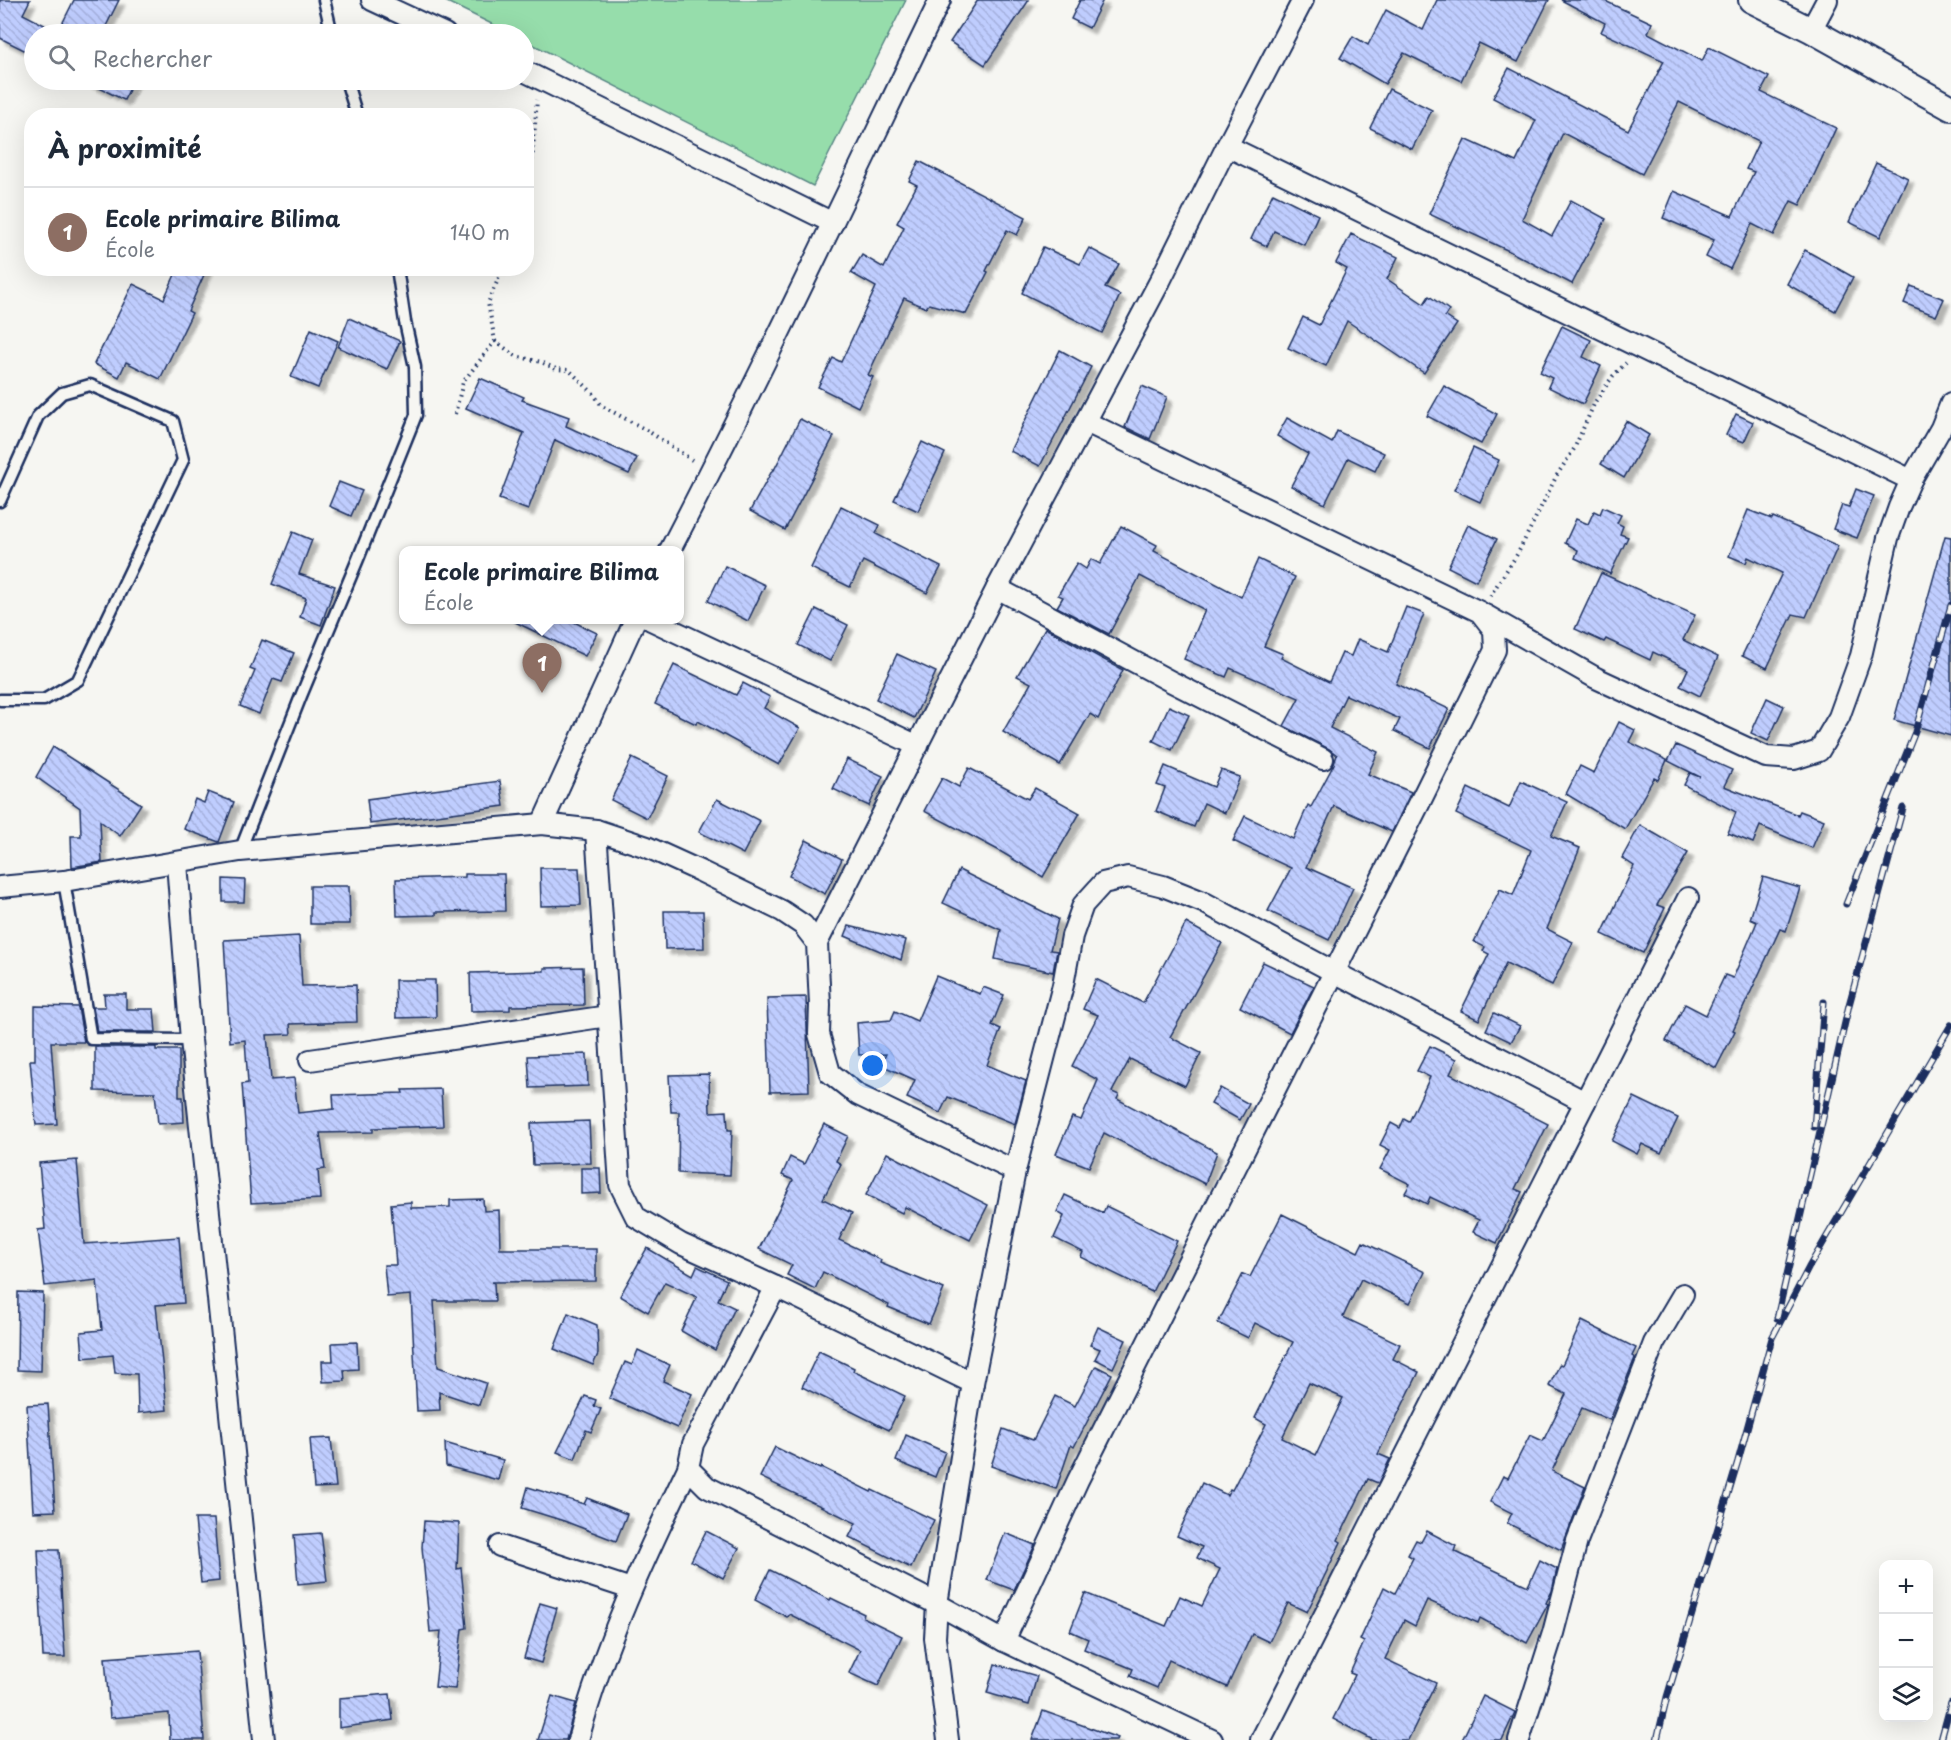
<!DOCTYPE html>
<html lang="fr">
<meta charset="utf-8">
<style>
:root{--surface:#fff;--page:#f2f2f3;--text:#1f2937;--muted:#747a83;--line:#e0e1e3;--accent:#111827}
body{margin:0;font-family:"Playpen Sans",sans-serif;background:var(--page);color:var(--text)}
.controls{position:absolute;right:18px;bottom:18px;display:grid;overflow:hidden;border-radius:12px;box-shadow:0 6px 24px #0002}
.controls button{width:54px;height:54px;display:grid;place-items:center;padding:0;border:0;border-bottom:2px solid var(--line);background:var(--surface);color:var(--text);font:30px sans-serif}
.you{position:absolute;left:873px;top:1066px;width:21px;height:21px;margin:-15px;border:4px solid #fff;border-radius:50%;background:#1a73e8;box-shadow:0 0 0 9px #1a73e833}
.badge{display:grid;place-items:center;width:39px;height:39px;border-radius:50%;background:var(--accent);color:#fff;font-size:20px;font-weight:700}
.pin{position:absolute;translate:-50% -50px;filter:drop-shadow(0 2px 3px #0008)}
.pin::after{content:'';position:absolute;top:32px;width:21px;height:18px;background:inherit;clip-path:polygon(0 0,100% 0,50% 100%)}
.popup{position:absolute;left:399px;top:546px;width:285px;height:78px;box-sizing:border-box;display:grid;place-content:center;border-radius:12px;background:var(--surface);filter:drop-shadow(0 2px 4px #0005);font-size:20px;white-space:nowrap;color:var(--muted)}
.popup b{font-size:22px;color:var(--text)}
.popup::after{content:'';position:absolute;left:50%;top:100%;margin-left:-12px;border:12px solid transparent;border-top-color:var(--surface)}
.list{margin:0;padding:0;list-style:none}
h2{display:flex;justify-content:space-between;align-items:center;height:78px;margin:0;padding:0 24px;font-size:26px}
h2 small{font-size:20px;font-weight:400;color:var(--muted)}
.list li{display:grid;grid-template-columns:39px 1fr auto;gap:18px;align-items:center;box-sizing:border-box;height:90px;padding:0 24px;border-top:2px solid var(--line)}
.list b{display:block;font-size:22px;white-space:nowrap}
.list p{margin:0;font-size:20px;white-space:nowrap;color:var(--muted)}
.list em{font-size:20px;font-style:normal;color:var(--muted)}
.icon{flex:none;width:33px;height:33px;fill:none;stroke:currentColor;stroke-width:2;stroke-linecap:round;stroke-linejoin:round}
.map{position:relative;flex:none;width:1951px;height:1740px;overflow:hidden}
.search{position:absolute;background:var(--surface);box-shadow:0 6px 24px #0002;left:24px;top:24px;width:510px;height:66px;display:flex;align-items:center;gap:15px;box-sizing:border-box;padding:0 21px;border-radius:33px;color:var(--muted);font-size:22px}
.panel{position:absolute;background:var(--surface);box-shadow:0 6px 24px #0002;left:24px;top:108px;width:510px;height:168px;border-radius:24px}
.map>svg:first-child{display:block}
.garden{fill:#96ddab;stroke:#588684;stroke-width:1.5}
.building{fill:url(#building-back-hatch);stroke:#1b2f5e;stroke-width:1.5;fill-rule:evenodd;filter:url(#shadow)}
.lines{fill:none;stroke-linecap:round;stroke-linejoin:round}
.service-casing{stroke:#1b2f5e;stroke-width:15}
.minor-casing{stroke:#1b2f5e;stroke-width:24}
.tertiary-casing{stroke:#1b2f5e;stroke-width:28}
.path{stroke:#1b2f5e;stroke-width:4;stroke-dasharray:1.5 4.5;stroke-linecap:butt}
.service{stroke:#f6f6f2;stroke-width:10}
.minor{stroke:#f6f6f2;stroke-width:20}
.tertiary{stroke:#f6f6f2;stroke-width:24}
.rail-casing{stroke:#1b2f5e;stroke-width:7}
.rail{stroke:#f6f6f2;stroke-width:4.5;stroke-dasharray:14;stroke-linecap:butt}
</style>
<div class="map">
<svg width="1951" height="1740" viewBox="0 0 1951 1740">
<defs>
<pattern id="building-back-hatch" width="6" height="6" patternUnits="userSpaceOnUse" patternTransform="scale(1.5)"><rect width="6" height="6" fill="#bfcdfe"/><path d="M-1 5l2 2M0 0l6 6M5-1l2 2" fill="none" stroke="#a4b0dc"/></pattern>
<filter id="shadow"><feDropShadow dx="5.5" dy="5.5" stdDeviation="1.5" flood-color="#0004"/></filter>
</defs>
<rect width="100%" height="100%" fill="#f6f6f2"/>
<filter id="ink" filterUnits="userSpaceOnUse"><feTurbulence type="fractalNoise" baseFrequency=".0167" numOctaves="2"/><feDisplacementMap in="SourceGraphic" scale="12" xChannelSelector="R" yChannelSelector="G"/><feConvolveMatrix kernelMatrix="1 2 1 2 8 2 1 2 1" color-interpolation-filters="sRGB"/></filter>
<g filter="url(#ink)">
<polygon class="garden" points="443,0 906,0 813,186 524,40 524,34 512,34"/>
<g class="building">
<polygon points="0,0 30,0 23,14 58,32 74,0 119,0 102,34 34,34 34,55 0,38"/>
<polygon points="978,0 1029,0 985,65 950,42"/>
<polygon points="1080,0 1103,0 1089,28 1071,19"/>
<polygon points="1437,0 1549,0 1518,62 1479,43 1461,81 1404,53 1385,84 1340,58 1353,36 1368,45 1386,10 1423,30"/>
<polygon points="1561,0 1603,0 1652,23 1648,33 1702,61 1709,47 1769,77 1761,92 1836,128 1800,205 1791,201 1774,235 1752,224 1730,269 1706,257 1714,240 1663,218 1674,191 1732,216 1754,172 1746,169 1759,141 1679,102 1642,174 1563,133 1522,219 1552,236 1571,200 1606,219 1572,284 1507,250 1429,214 1465,139 1516,162 1536,120 1493,98 1509,68 1628,130 1664,61 1601,32 1605,23"/>
<polygon points="83,80 134,80 124,100"/>
<polygon points="1389,89 1432,110 1412,149 1370,128"/>
<polygon points="919,161 1026,217 1017,235 1007,230 986,271 988,272 966,314 929,304 926,308 904,298 868,375 873,377 858,407 818,387 833,358 841,362 876,287 851,273 862,255 884,268 904,227 897,223 917,185 909,181"/>
<polygon points="1876,163 1908,178 1880,237 1849,222"/>
<polygon points="1273,193 1318,215 1304,245 1274,231 1267,246 1251,239"/>
<polygon points="1351,234 1398,257 1387,279 1424,304 1429,296 1449,310 1445,316 1457,324 1424,373 1347,321 1326,366 1288,348 1303,317 1319,325 1347,269 1336,263"/>
<polygon points="1043,247 1080,264 1089,248 1119,264 1105,288 1120,295 1102,333 1022,293"/>
<polygon points="1805,250 1853,277 1835,311 1787,284"/>
<polygon points="178,268 207,268 188,311 192,313 160,379 126,362 119,377 94,364 133,284 164,299"/>
<polygon points="1911,286 1944,299 1936,316 1904,303"/>
<polygon points="349,318 400,341 387,369 338,347"/>
<polygon points="1562,326 1591,340 1583,357 1601,366 1583,404 1548,387 1552,378 1540,372"/>
<polygon points="311,329 338,341 318,388 291,377"/>
<polygon points="1060,350 1091,367 1040,466 1010,451"/>
<polygon points="480,378 524,397 522,400 569,417 566,426 637,458 629,474 555,440 528,510 499,499 524,433 466,408"/>
<polygon points="1142,386 1167,397 1150,439 1125,427"/>
<polygon points="1444,386 1497,414 1481,444 1427,416"/>
<polygon points="1736,414 1753,422 1744,442 1726,435"/>
<polygon points="1287,418 1332,443 1337,431 1384,453 1375,471 1348,458 1325,504 1291,486 1308,454 1277,436"/>
<polygon points="800,419 834,436 785,530 750,511 773,469 774,470"/>
<polygon points="1626,421 1649,435 1624,478 1601,464"/>
<polygon points="922,442 945,453 918,511 894,500"/>
<polygon points="1473,448 1499,460 1480,502 1454,490"/>
<polygon points="339,482 362,491 351,516 329,506"/>
<polygon points="1856,489 1874,496 1857,538 1833,529 1842,505 1849,507"/>
<polygon points="841,506 880,525 876,534 941,567 927,593 863,561 850,587 811,568"/>
<polygon points="1603,507 1621,515 1617,523 1623,526 1620,534 1628,537 1610,574 1575,558 1578,550 1565,543 1576,519 1588,524 1594,511 1600,514"/>
<polygon points="1748,510 1772,519 1773,517 1838,546 1806,617 1793,614 1767,668 1742,656 1782,573 1748,557 1746,563 1729,556"/>
<polygon points="1468,525 1497,539 1476,581 1448,567"/>
<polygon points="1121,526 1157,545 1154,551 1241,597 1258,559 1295,577 1264,646 1283,654 1281,658 1329,682 1342,653 1351,656 1358,639 1388,652 1406,607 1424,614 1396,684 1449,709 1430,748 1394,731 1400,719 1346,695 1330,728 1378,752 1368,774 1411,792 1392,832 1334,806 1306,867 1353,888 1329,940 1268,911 1291,868 1233,841 1245,816 1293,839 1308,805 1311,807 1334,764 1337,755 1329,749 1284,726 1299,698 1230,668 1226,677 1184,659 1205,610 1140,576 1109,634 1057,607 1063,597 1058,595 1077,563 1086,569 1091,559 1100,564"/>
<polygon points="293,532 312,540 299,574 335,586 321,625 300,617 306,598 272,584"/>
<polygon points="1945,536 1951,537 1951,736 1894,720"/>
<polygon points="725,566 765,585 748,621 708,601"/>
<polygon points="1601,573 1695,615 1683,640 1718,657 1700,696 1680,686 1688,669 1653,652 1650,660 1606,639 1604,642 1575,629"/>
<polygon points="816,609 848,625 830,661 798,645"/>
<polygon points="511,620 570,620 597,633 585,656"/>
<polygon points="1045,628 1123,670 1098,719 1090,714 1060,765 1003,732 1031,683 1017,676"/>
<polygon points="262,640 294,653 282,682 273,679 259,714 240,706 255,671 250,669"/>
<polygon points="897,654 936,672 914,718 876,699"/>
<polygon points="674,665 736,695 743,683 770,697 764,708 800,728 779,765 698,721 696,724 655,704"/>
<polygon points="1767,698 1784,706 1768,741 1751,733"/>
<polygon points="1169,706 1189,715 1172,750 1153,741"/>
<polygon points="1619,722 1635,730 1629,742 1667,760 1658,780 1654,778 1625,829 1566,794 1580,766 1594,773"/>
<polygon points="1676,745 1732,770 1724,786 1798,815 1800,811 1824,820 1812,848 1760,826 1753,843 1728,833 1736,812 1684,785 1690,773 1700,777 1668,761"/>
<polygon points="53,747 141,804 120,836 100,821 102,862 72,867 71,836 81,836 80,808 36,777"/>
<polygon points="632,758 668,776 647,818 611,800"/>
<polygon points="847,759 883,776 869,806 833,789"/>
<polygon points="1165,766 1214,787 1221,770 1240,777 1225,813 1204,803 1194,827 1156,811 1165,788 1157,785"/>
<polygon points="969,768 1028,799 1035,788 1080,813 1043,877 998,850 924,811 942,778 959,787"/>
<polygon points="500,781 504,806 370,824 367,799"/>
<polygon points="1521,781 1567,802 1551,836 1580,848 1547,929 1573,942 1552,985 1506,963 1479,1020 1461,1011 1489,954 1483,951 1485,947 1474,942 1500,889 1513,895 1531,850 1456,814 1468,788 1509,808"/>
<polygon points="208,792 234,802 219,842 184,829 195,799 204,803"/>
<polygon points="717,799 760,821 743,854 699,832"/>
<polygon points="1640,825 1688,853 1657,905 1665,908 1643,953 1602,934 1634,866 1622,858"/>
<polygon points="806,840 842,859 825,894 789,876"/>
<polygon points="540,868 579,868 581,905 541,906"/>
<polygon points="959,870 1058,919 1050,950 1057,951 1053,972 995,959 1001,930 943,903"/>
<polygon points="465,874 504,874 505,911 436,912 436,915 397,916 396,879 465,877"/>
<polygon points="1763,877 1800,888 1786,931 1780,929 1733,1030 1735,1031 1716,1068 1666,1041 1685,1004 1706,1015 1725,975 1733,978 1757,922 1750,919"/>
<polygon points="223,879 245,880 244,902 223,902"/>
<polygon points="310,886 349,886 350,924 310,924"/>
<polygon points="664,911 703,911 704,948 665,949"/>
<polygon points="1186,923 1222,943 1170,1037 1201,1053 1185,1086 1130,1059 1112,1092 1119,1095 1117,1099 1217,1152 1205,1184 1104,1133 1089,1167 1056,1154 1072,1117 1081,1120 1098,1080 1072,1066 1098,1015 1083,1009 1096,979 1143,1003"/>
<polygon points="849,926 906,940 901,960 845,936"/>
<polygon points="299,936 302,986 356,985 357,1022 290,1024 291,1034 267,1035 271,1080 294,1078 298,1113 334,1109 333,1095 403,1093 402,1090 441,1089 443,1126 373,1128 373,1132 320,1133 325,1169 318,1170 320,1199 251,1203 242,1084 248,1083 245,1040 230,1042 224,940"/>
<polygon points="1263,962 1314,986 1290,1033 1240,1007"/>
<polygon points="583,967 584,1005 510,1006 510,1010 471,1011 470,973 544,971 544,968"/>
<polygon points="936,976 980,994 983,987 1004,995 992,1025 1001,1029 987,1065 1026,1081 1015,1124 948,1097 940,1113 907,1098 915,1080 881,1065 886,1054 859,1055 857,1023 891,1020 895,1011 917,1021"/>
<polygon points="395,980 435,980 436,1017 396,1018"/>
<polygon points="104,994 126,994 126,1009 154,1009 156,1032 97,1032 93,1007 105,1007"/>
<polygon points="806,997 809,1091 770,1092 767,998"/>
<polygon points="35,1006 78,1007 84,1042 51,1042 57,1124 36,1125 30,1060 35,1060"/>
<polygon points="1494,1013 1520,1026 1511,1042 1486,1030"/>
<polygon points="1430,1046 1457,1059 1450,1074 1548,1124 1515,1189 1522,1192 1497,1243 1473,1232 1479,1220 1430,1197 1427,1204 1405,1193 1410,1184 1380,1169 1390,1150 1380,1145 1391,1123 1400,1128 1404,1119 1409,1122 1430,1077 1417,1071"/>
<polygon points="95,1047 156,1047 156,1050 179,1050 179,1097 183,1097 184,1122 158,1124 155,1092 95,1091"/>
<polygon points="587,1054 588,1086 530,1088 528,1056"/>
<polygon points="709,1074 710,1112 727,1111 728,1130 732,1130 730,1175 678,1173 679,1112 671,1112 669,1075"/>
<polygon points="1220,1088 1249,1104 1240,1120 1211,1104"/>
<polygon points="1634,1097 1678,1118 1661,1153 1642,1144 1637,1154 1612,1141"/>
<polygon points="589,1121 591,1163 533,1165 531,1123"/>
<polygon points="824,1124 848,1136 836,1161 841,1164 823,1199 852,1213 839,1240 881,1260 880,1263 944,1289 929,1324 888,1307 889,1305 823,1272 815,1289 787,1275 792,1265 759,1249 793,1180 782,1175 790,1157 804,1164"/>
<polygon points="887,1153 988,1205 970,1240 905,1207 902,1213 866,1195"/>
<polygon points="77,1160 84,1244 179,1237 184,1303 156,1305 167,1410 138,1413 137,1374 115,1373 113,1355 83,1358 81,1332 102,1330 97,1280 45,1286 38,1230 45,1229 39,1163"/>
<polygon points="581,1168 600,1168 601,1193 581,1194"/>
<polygon points="1065,1195 1103,1213 1106,1206 1177,1241 1152,1292 1081,1257 1083,1252 1054,1238 1064,1216 1057,1212"/>
<polygon points="483,1199 484,1211 499,1210 500,1249 596,1249 596,1281 492,1282 494,1283 495,1301 434,1301 438,1367 486,1383 479,1405 439,1392 440,1410 417,1411 411,1295 387,1297 384,1265 396,1265 391,1204 411,1202 411,1208 450,1207 450,1200"/>
<path d="M1282,1214l76,38 5,-10 62,30 -15,31 -49,-24 -18,38 57,27 -7,15 26,13 -41,82 12,5 -12,24 -10,-4 -30,61 3,2 -34,70 -19,-9 -19,39 -17,-8 -25,53 -58,-27 -12,28 -27,-12 3,-7 -49,-20 4,-10 -18,-8 15,-38 81,33 14,-30 22,10 18,-37 -23,-11 5,-11 -25,-11 25,-53 25,12 3,-6 2,1 34,-66 -11,-6 38,-76 -38,-19 -7,15 -30,-15 25,-49 7,3zM1309,1383l34,15 -27,57 -34,-17z"/>
<polygon points="647,1248 693,1275 697,1266 727,1280 718,1300 735,1308 715,1350 681,1331 697,1297 665,1282 648,1312 620,1296"/>
<polygon points="18,1292 43,1293 41,1371 17,1370"/>
<polygon points="568,1313 597,1325 598,1354 593,1365 554,1349"/>
<polygon points="1582,1321 1636,1348 1632,1356 1635,1358 1610,1420 1582,1408 1552,1471 1585,1487 1561,1550 1507,1523 1512,1513 1490,1502 1503,1476 1508,1478 1530,1435 1543,1441 1566,1394 1549,1386 1560,1364 1562,1365"/>
<polygon points="1098,1327 1126,1340 1113,1368 1095,1359 1100,1349 1090,1345"/>
<polygon points="357,1342 358,1369 344,1370 345,1381 323,1382 322,1361 333,1361 332,1343"/>
<polygon points="638,1350 670,1365 663,1381 692,1394 677,1428 609,1398 625,1362 632,1365"/>
<polygon points="819,1351 854,1368 853,1371 905,1396 889,1430 802,1387"/>
<polygon points="1096,1366 1112,1374 1074,1447 1071,1445 1056,1489 991,1466 1003,1429 1033,1440 1055,1396 1075,1406"/>
<polygon points="585,1396 596,1400 594,1406 601,1409 591,1432 586,1430 575,1459 557,1452"/>
<polygon points="48,1404 55,1511 33,1512 27,1405"/>
<polygon points="906,1435 945,1452 935,1477 896,1461"/>
<polygon points="331,1438 336,1487 314,1488 310,1439"/>
<polygon points="445,1443 503,1460 498,1480 446,1466"/>
<polygon points="775,1447 820,1469 821,1467 871,1492 872,1490 934,1520 911,1568 849,1537 856,1523 760,1477"/>
<polygon points="528,1487 584,1504 587,1498 627,1514 616,1541 564,1521 522,1508"/>
<polygon points="195,1519 214,1519 219,1581 201,1583"/>
<polygon points="424,1521 459,1523 457,1569 461,1568 467,1628 462,1629 455,1689 435,1687 441,1631 430,1632 422,1547"/>
<polygon points="706,1531 739,1548 723,1578 691,1561"/>
<polygon points="1427,1531 1456,1546 1454,1551 1528,1586 1540,1560 1557,1569 1552,1591 1546,1603 1548,1604 1527,1643 1480,1618 1478,1623 1427,1600 1415,1626 1404,1620 1385,1659 1436,1683 1408,1740 1373,1740 1333,1719 1355,1675 1350,1673 1364,1642 1360,1640 1384,1587 1395,1593 1413,1558 1408,1555 1416,1540 1421,1542"/>
<polygon points="321,1533 327,1581 298,1584 294,1535"/>
<polygon points="1005,1533 1035,1545 1014,1590 987,1580"/>
<polygon points="38,1550 59,1550 65,1657 43,1657"/>
<polygon points="770,1570 830,1600 831,1598 864,1614 863,1617 902,1636 878,1686 849,1673 860,1650 789,1614 787,1617 755,1600"/>
<polygon points="540,1603 557,1608 541,1663 524,1658"/>
<polygon points="197,1651 204,1740 170,1740 169,1713 110,1718 105,1658"/>
<polygon points="995,1664 1037,1676 1029,1705 987,1693"/>
<polygon points="390,1694 393,1720 339,1728 339,1698"/>
<polygon points="552,1696 576,1703 566,1740 538,1740"/>
<polygon points="1483,1696 1515,1712 1502,1740 1462,1740"/>
<polygon points="1043,1711 1118,1738 1117,1740 1032,1740"/>
</g>
<g class="lines">
<g class="service-casing">
<g id="service">
<polyline points="324,0 332,34"/>
<polyline points="346,80 357,116"/>
<polyline points="0,501 38,416 62,393 90,385 173,421 183,460 78,680 44,700 0,700"/>
<polyline points="240,851 301,696 358,559 416,415 415,367 405,322 397,268"/>
<polyline points="64,881 91,1039 191,1040"/>
</g>
</g>
<g class="minor-casing">
<g id="minor">
<polyline points="372,0 445,34"/>
<polyline points="1811,30 1827,0"/>
<polyline points="524,71 833,223"/>
<polyline points="1227,146 1911,480"/>
<path d="M670,550c94,-181 181,-366 270,-550"/>
<polyline points="997,588 1170,681 1323,759"/>
<polyline points="1485,615 1596,678 1766,757 1794,759 1819,751 1839,717 1861,656 1888,538 1899,507 1911,480 1941,428 1951,403"/>
<polyline points="651,620 918,746"/>
<polyline points="542,824 635,620"/>
<polyline points="596,830 620,1185 636,1217 681,1244 776,1287 973,1383"/>
<polyline points="177,863 191,1040 264,1740"/>
<polyline points="0,887 64,881 240,851 542,824 596,830 647,847 702,872 782,911 803,925 817,943 820,1005 819,1034 830,1073 858,1095 1015,1171"/>
<polyline points="817,943 997,588 1160,281 1227,146 1303,0"/>
<polyline points="310,1060 608,1016"/>
<polyline points="1585,1102 1688,898"/>
<polyline points="776,1287 693,1444 688,1468 707,1487 937,1604 1004,1641 1212,1740"/>
<polyline points="500,1546 631,1589"/>
<polyline points="1004,1641 1078,1480 1419,804 1495,650 1494,630 1480,612 1086,422"/>
<path d="M578,1740c26,-96 67,-183 110,-272"/>
<polyline points="948,1740 935,1638 937,1604 973,1383 1015,1171 1063,985 1072,936 1083,905 1103,883 1128,877 1163,886 1203,902 1334,972 1585,1102 1261,1740"/>
<polyline points="1519,1740 1553,1633 1577,1541 1654,1343 1683,1294"/>
</g>
</g>
<g class="tertiary-casing">
<polyline id="tertiary" points="1751,0 1811,30 1951,108"/>
</g>
<g class="path">
<polyline points="526,170 532,162 537,100"/>
<polyline points="495,341 516,356 541,362 556,369 569,370 593,393 602,406 648,431 692,460"/>
<polyline points="455,414 463,382 495,341 488,303 503,268"/>
<polyline points="1490,596 1518,553 1557,475 1574,449 1595,402 1613,376 1626,363"/>
</g>
<use href="#service" class="service"/>
<use href="#minor" class="minor"/>
<use href="#tertiary" class="tertiary"/>
<g class="rail-casing">
<g id="rail">
<polyline points="1846,904 1915,732 1951,605"/>
<polyline points="1814,1127 1824,1002"/>
<polyline points="1777,1318 1849,1005 1903,808"/>
<polyline points="1657,1740 1667,1697 1738,1461 1772,1338 1809,1267 1951,1025"/>
<polyline points="1941,1740 1951,1703"/>
</g>
</g>
<use href="#rail" class="rail"/>
</g>
</g>
</svg>
<div class="controls">
<button>+</button>
<button>−</button>
<button><svg class="icon" aria-label="layers" viewBox="0 0 24 24"><path d="M12 4l9 5-9 5-9-5zM3 14l9 5 9-5"/></svg></button>
</div>
<div class="you"></div>
<div class="pin badge" style="left:542px;top:693px;background:#8d6e63">1</div>
<div class="popup"><b>Ecole primaire Bilima</b>École</div>
<div class="search"><svg class="icon" aria-label="search" viewBox="0 0 24 24"><circle cx="10" cy="10" r="6"/><path d="M15 15l6 6"/></svg>Rechercher</div>
<section class="panel">
<h2>À proximité<small></small></h2>
<ul class="list">
<li><span class="badge" style="background:#8d6e63">1</span><div><b>Ecole primaire Bilima</b><p>École</p></div><em>140 m</em></li>
</ul>
</section>
</div>
